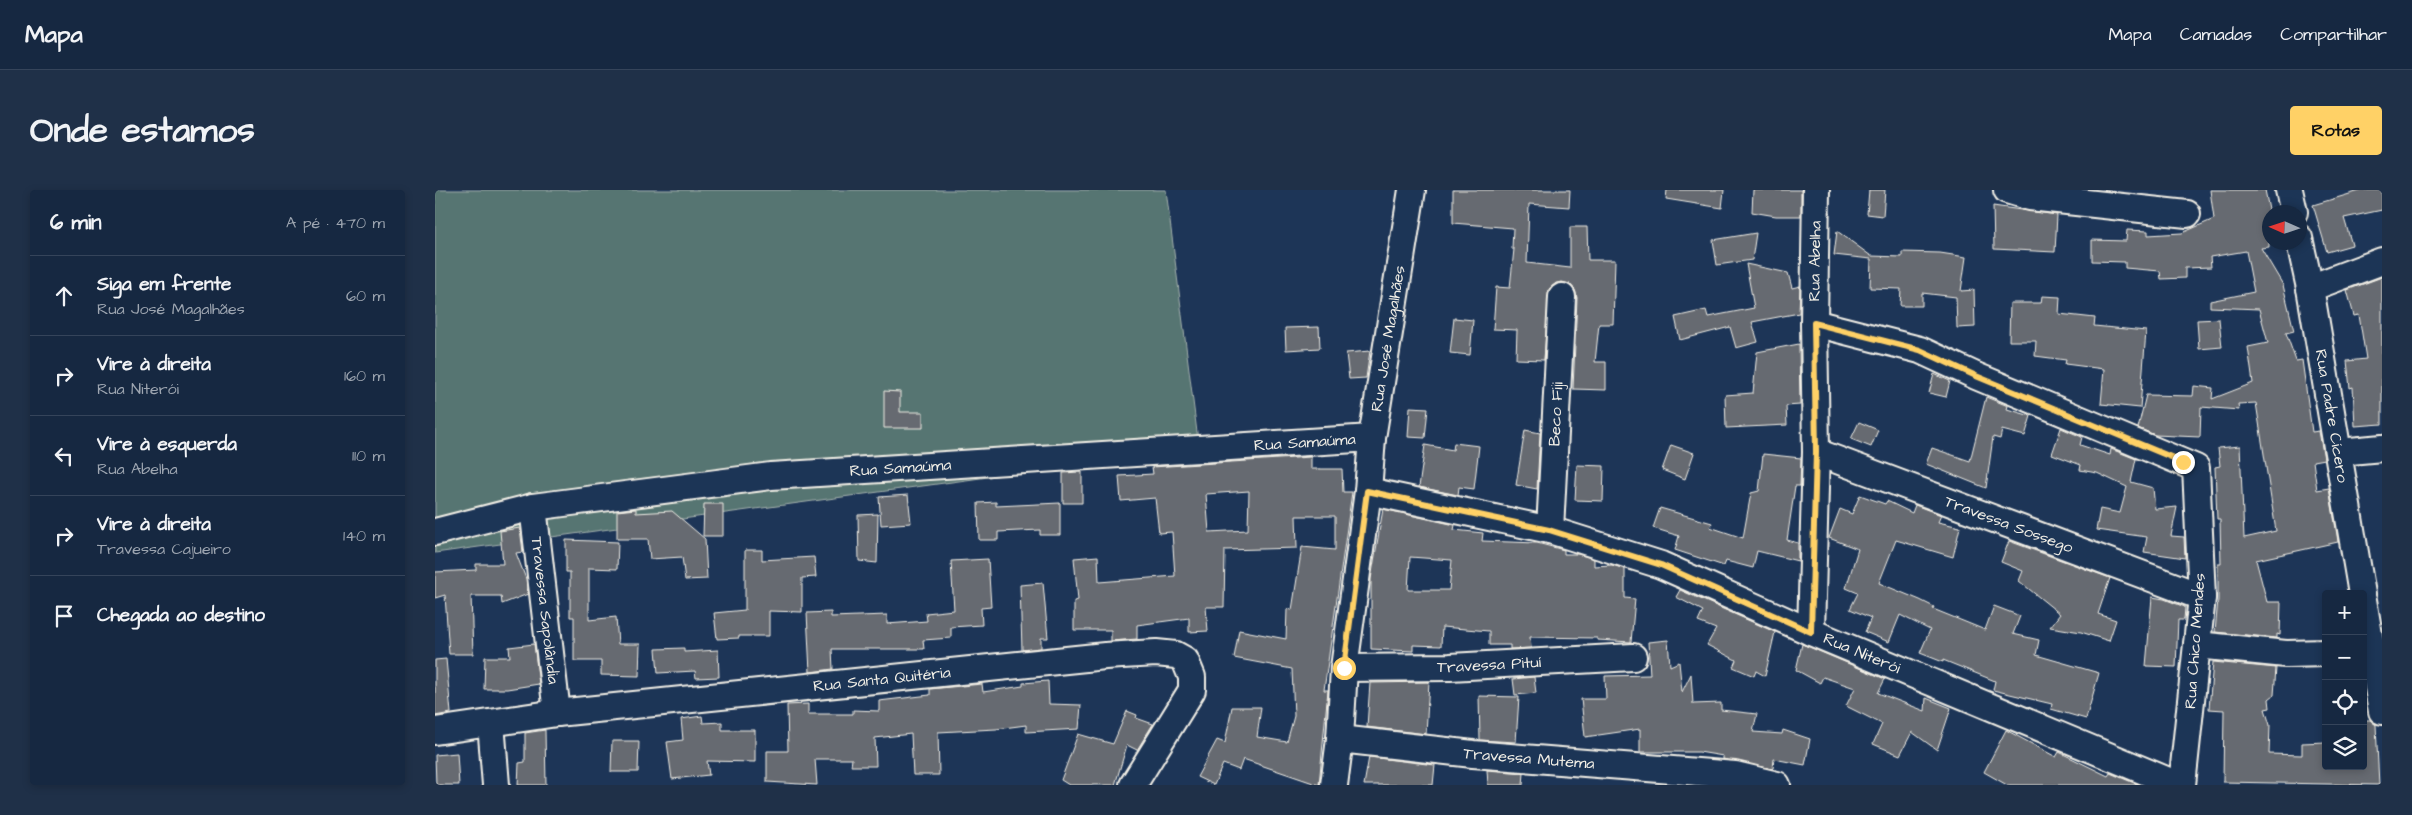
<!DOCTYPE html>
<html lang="pt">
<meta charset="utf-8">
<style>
:root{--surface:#162841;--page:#1f3048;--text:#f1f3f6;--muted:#9ea6b1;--line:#35445a;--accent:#ffd166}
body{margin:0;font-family:"Architects Daughter",sans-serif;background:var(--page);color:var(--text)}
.controls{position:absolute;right:15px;bottom:15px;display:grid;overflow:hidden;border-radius:5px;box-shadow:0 2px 8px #0003}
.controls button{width:45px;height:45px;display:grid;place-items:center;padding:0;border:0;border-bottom:1px solid var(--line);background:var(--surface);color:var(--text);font:25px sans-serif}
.compass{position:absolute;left:1827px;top:15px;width:45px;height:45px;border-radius:50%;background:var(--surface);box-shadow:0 2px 8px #0003;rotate:273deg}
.stop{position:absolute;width:15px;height:15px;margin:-11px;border:4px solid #ffd166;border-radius:50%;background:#fff}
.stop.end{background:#ffd166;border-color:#fff;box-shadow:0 1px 5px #0008}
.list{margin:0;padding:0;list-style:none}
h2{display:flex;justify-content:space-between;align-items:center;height:65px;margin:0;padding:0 20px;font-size:21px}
h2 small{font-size:16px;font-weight:400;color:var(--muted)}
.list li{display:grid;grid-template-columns:32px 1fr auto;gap:15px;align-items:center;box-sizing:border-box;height:80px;padding:0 20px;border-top:1px solid var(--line)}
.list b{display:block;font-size:19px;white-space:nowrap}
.list p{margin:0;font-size:16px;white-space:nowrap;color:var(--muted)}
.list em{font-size:16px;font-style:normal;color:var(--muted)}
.icon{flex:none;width:28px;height:28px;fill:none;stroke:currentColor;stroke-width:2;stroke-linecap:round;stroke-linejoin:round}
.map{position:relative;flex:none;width:1947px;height:595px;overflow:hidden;border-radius:5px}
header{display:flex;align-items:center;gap:30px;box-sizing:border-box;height:70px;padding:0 25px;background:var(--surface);border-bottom:1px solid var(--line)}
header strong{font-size:24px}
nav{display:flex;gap:28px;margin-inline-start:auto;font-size:18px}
.intro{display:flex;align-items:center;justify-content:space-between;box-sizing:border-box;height:120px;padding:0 30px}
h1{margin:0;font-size:35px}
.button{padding:12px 22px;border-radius:5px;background:var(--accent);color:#111;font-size:18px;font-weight:700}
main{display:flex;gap:30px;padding:0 30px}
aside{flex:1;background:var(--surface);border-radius:5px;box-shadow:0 2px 8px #0003}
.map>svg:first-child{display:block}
.green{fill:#567472;stroke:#a5b2ad}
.building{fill:#666a71;stroke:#f4f1e8;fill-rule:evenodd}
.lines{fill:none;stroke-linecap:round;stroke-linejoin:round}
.minor-casing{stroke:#f4f1e8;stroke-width:30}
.minor{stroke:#1d3557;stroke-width:26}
.route{stroke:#ffd166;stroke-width:6}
.labels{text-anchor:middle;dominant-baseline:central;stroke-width:4.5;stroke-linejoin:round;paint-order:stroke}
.street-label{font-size:16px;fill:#f4f1e8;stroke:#1d3557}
</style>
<header>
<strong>Mapa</strong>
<nav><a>Mapa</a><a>Camadas</a><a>Compartilhar</a></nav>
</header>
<div class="intro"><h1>Onde estamos</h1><a class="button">Rotas</a></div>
<main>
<aside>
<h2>6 min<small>A pé · 470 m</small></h2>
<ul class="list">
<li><svg class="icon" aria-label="ahead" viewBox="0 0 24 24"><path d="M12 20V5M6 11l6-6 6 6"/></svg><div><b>Siga em frente</b><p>Rua José Magalhães</p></div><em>60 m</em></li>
<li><svg class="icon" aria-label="right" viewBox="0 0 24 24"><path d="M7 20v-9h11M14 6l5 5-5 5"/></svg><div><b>Vire à direita</b><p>Rua Niterói</p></div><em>160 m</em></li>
<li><svg class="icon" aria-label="left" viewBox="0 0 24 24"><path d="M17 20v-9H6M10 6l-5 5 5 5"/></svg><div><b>Vire à esquerda</b><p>Rua Abelha</p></div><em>110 m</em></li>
<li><svg class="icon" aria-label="right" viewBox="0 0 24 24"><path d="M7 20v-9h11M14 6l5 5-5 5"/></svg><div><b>Vire à direita</b><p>Travessa Cajueiro</p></div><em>140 m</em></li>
<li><svg class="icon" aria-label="arrive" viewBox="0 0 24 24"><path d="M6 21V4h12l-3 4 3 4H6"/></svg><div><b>Chegada ao destino</b></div></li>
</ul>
</aside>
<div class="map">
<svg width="1947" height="595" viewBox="0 0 1947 595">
<rect width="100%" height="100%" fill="#1d3557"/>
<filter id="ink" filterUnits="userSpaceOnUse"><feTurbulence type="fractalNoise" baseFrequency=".02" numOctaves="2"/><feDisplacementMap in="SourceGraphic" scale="10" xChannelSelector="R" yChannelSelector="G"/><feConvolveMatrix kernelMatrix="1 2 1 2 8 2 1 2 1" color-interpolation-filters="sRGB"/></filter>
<g filter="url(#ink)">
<polygon class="green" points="0,0 731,0 764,258 0,363"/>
<g class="building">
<polygon points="1018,0 1135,0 1134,17 1094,14 1092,73 1135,78 1135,37 1152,37 1153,70 1180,70 1178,134 1164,134 1160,172 1171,172 1171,200 1138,199 1142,108 1140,100 1135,94 1127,92 1121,93 1114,99 1109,170 1081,169 1082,140 1058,139 1061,97 1075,98 1079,59 1077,59 1078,38 1018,33"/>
<polygon points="1232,0 1289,0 1287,18 1231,9"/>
<polygon points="1318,0 1366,0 1366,26 1341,26 1317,22"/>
<polygon points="1434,0 1450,0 1448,26 1432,24"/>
<polygon points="1775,0 1830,0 1834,20 1834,57 1826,58 1848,95 1859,141 1851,143 1861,171 1867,170 1877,242 1884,241 1889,269 1878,271 1882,300 1894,298 1902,345 1903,352 1821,370 1832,412 1846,412 1845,445 1842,444 1842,448 1780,442 1783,410 1783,374 1786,374 1785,329 1782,329 1780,277 1785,276 1783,258 1805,256 1809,348 1841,341 1821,213 1803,214 1804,220 1766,217 1765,247 1720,245 1703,238 1711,205 1758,206 1759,196 1778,198 1777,209 1818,193 1813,157 1833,153 1824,119 1775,117 1775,111 1819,102 1811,61 1775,67 1776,77 1750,78 1750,88 1726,89 1725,81 1690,78 1690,72 1657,71 1657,50 1691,51 1692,40 1713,41 1713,45 1747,43 1779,29"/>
<polygon points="1928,0 1947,0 1947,20 1909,28 1917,55 1892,62 1878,15"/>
<polygon points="1558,16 1622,25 1620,62 1559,59"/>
<polygon points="1402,41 1436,66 1467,67 1467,62 1505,63 1531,67 1526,101 1539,100 1540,137 1522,138 1521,107 1487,103 1487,116 1465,116 1466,99 1435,98 1436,69 1399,65"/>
<polygon points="1321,43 1317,70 1282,75 1278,50"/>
<polygon points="1311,74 1353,83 1357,98 1365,96 1364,123 1317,132 1323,152 1301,158 1295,137 1245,150 1240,127 1271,120 1273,127 1319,118"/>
<polygon points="1947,87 1947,234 1920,236 1918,197 1915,198 1912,171 1931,169 1924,125 1919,126 1912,100"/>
<polygon points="1607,106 1625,107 1624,124 1660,128 1659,136 1711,141 1705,218 1666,214 1669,179 1630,174 1631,170 1600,166 1601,151 1574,151 1575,113 1606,113"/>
<polygon points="1019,128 1038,130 1035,165 1015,163"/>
<polygon points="1784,129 1787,157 1764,159 1762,130"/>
<polygon points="884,137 885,158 851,160 850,138"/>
<polygon points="1364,154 1365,215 1351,216 1352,235 1291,238 1290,205 1318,203 1322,162"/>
<polygon points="935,161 931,188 914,189 911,163"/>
<polygon points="1499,184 1515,191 1511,207 1494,203"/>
<polygon points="449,201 465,202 465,222 488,222 488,238 449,238"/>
<polygon points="1551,207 1573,216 1572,219 1596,226 1590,246 1567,240 1565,249 1558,247 1551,298 1491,274 1497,258 1535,271"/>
<polygon points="975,217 993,218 990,248 973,247"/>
<polygon points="1424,232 1443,240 1436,257 1416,249"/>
<polygon points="1626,238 1647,247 1645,255 1675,265 1676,259 1701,269 1696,292 1718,298 1720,319 1742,317 1736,346 1749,347 1750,368 1709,362 1712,347 1661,340 1665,319 1685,323 1692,297 1662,283 1645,280 1646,275 1617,264"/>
<polygon points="1090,240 1105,243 1102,299 1081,295"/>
<polygon points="1019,253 1044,256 1039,299 1024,297 1023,305 984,297 990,255 1018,260"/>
<polygon points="1236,255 1259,263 1250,289 1227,280"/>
<polygon points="1328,264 1366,268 1365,296 1360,296 1352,350 1363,353 1363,371 1322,361 1318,378 1291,371 1289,376 1240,360 1244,346 1218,338 1225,318 1277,333 1275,337 1308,348 1316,303 1324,301"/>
<path d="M876,267v12h31l1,23h9l-28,198h4l-9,95 -76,-26 -4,11 -16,-6 -9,21 -17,-8 20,-37 8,3 7,-36h29l-4,30 30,5 7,-26 -2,-47 -58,-11 5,-28 47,9 1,-30 5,1 10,-63 33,3v-34h-39l1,32 -72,2 -1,57h-18l2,24 -19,1v-14l-52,7v14l-26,2v-11h-37v-29l4,-1 -4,-42 24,-2 1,26 76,-6 -3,-44 -13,1 -4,-35 -34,3 -2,-25 34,-2 -1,-7zM814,301l-1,39 -39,2 -3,-38z"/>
<polygon points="1142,275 1169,276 1168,311 1140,310"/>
<polygon points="645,282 647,282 647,313 628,313 628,283"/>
<polygon points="473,305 476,333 446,335 444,307"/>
<polygon points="1425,305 1450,314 1452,311 1477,323 1480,315 1506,325 1503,332 1525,337 1518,367 1461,350 1444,393 1485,410 1499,417 1498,419 1550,440 1559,416 1585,426 1578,444 1604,450 1601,465 1664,483 1651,529 1616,519 1617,514 1558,500 1560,491 1508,470 1508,472 1485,463 1495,440 1465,425 1454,452 1430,442 1436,428 1415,419 1423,403 1411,398 1423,359 1394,348 1405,319 1417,324"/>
<polygon points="561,312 561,316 625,313 625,345 605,345 605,340 563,342 563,350 544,350 543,313"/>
<polygon points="269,314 288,314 288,346 268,346"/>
<polygon points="201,319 201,323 237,321 270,349 272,389 250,390 247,367 215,369 213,349 182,349 182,321"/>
<path d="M948,319l72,16 -1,5 29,3 -1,8 55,2 27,7v4h14l16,5v7l18,-1 13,4v29l10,1 -4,43 -34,-2v-2l-67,-1 1,11 -21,1v-4h-21v-14l-47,-4 -1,19 -28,-1v6l-42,-2v-70zM975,367l42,3 -3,30h-41z"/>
<polygon points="443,324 442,373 424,371 423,325"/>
<polygon points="85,338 88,362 81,363 91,389 93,404 67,414 66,406 36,406 38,464 14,464 10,405 0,408 0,382 41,380 41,374 68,374 65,341"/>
<polygon points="131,350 183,352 182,379 154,378 154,430 181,427 183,454 205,454 204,486 166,485 166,471 139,471 139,427 135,427 135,382 131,382"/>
<polygon points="1574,351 1675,388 1663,424 1681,430 1674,451 1646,442 1615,437 1625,424 1584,391 1588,381 1566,372"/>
<polygon points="310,360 327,360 327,370 379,367 381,387 367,388 367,422 334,421 334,446 304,446 304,448 282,449 279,423 310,420"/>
<polygon points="553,369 556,417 546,418 547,435 516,437 516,448 488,450 489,459 397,459 398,479 375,482 372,423 396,422 396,427 452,425 452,434 492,431 491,423 519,420 516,371"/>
<polygon points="608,393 613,448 606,448 606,458 587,460 585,395"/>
<polygon points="1245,400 1340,442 1330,486 1321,481 1319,486 1298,477 1301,470 1272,455 1281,439 1263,432 1268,421 1241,407"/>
<polygon points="1717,407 1729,409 1750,417 1749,430 1743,430 1741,477 1711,476"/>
<polygon points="1233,450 1235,476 1244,472 1247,502 1256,484 1258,514 1286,513 1286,520 1322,524 1318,542 1347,544 1348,540 1375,549 1370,575 1339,569 1338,579 1288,569 1288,566 1264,562 1205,562 1205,539 1150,547 1146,509 1171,509 1170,486 1215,485 1213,452"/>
<polygon points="99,454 104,494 72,499 49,499 50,467 75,467 74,457"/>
<polygon points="1367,454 1450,489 1443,503 1490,521 1491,508 1516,518 1502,560 1477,542 1465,565 1438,554 1447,534 1411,516 1420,498 1388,487 1385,493 1361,480"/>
<polygon points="249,458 249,462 283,460 284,487 261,488 260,481 223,483 221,459"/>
<polygon points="11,469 16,523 0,526 0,470"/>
<polygon points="1778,472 1841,478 1839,505 1834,509 1835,518 1830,519 1835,535 1834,564 1867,565 1867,553 1891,552 1891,576 1928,576 1928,530 1935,530 1941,535 1944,595 1788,592 1789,520 1774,519"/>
<polygon points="1099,487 1101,503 1080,505 1078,489"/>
<polygon points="613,491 614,514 646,515 644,539 591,542 591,535 561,539 503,542 504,585 478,585 476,544 440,548 441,576 416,576 417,569 380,569 382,595 332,592 332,561 353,561 352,515 373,514 373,524 418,524 418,520 444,521 444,511 495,505 495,499 547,494 548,502 588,496 588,493"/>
<polygon points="994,492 991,544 932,537 935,493"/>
<polygon points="1044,506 1084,507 1081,552 1045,550"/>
<polygon points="692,521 702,525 701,528 718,534 702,560 692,555 680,595 634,595 626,590 643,544 678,554"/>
<polygon points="267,526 268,533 287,532 287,540 320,540 320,572 272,571 274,585 237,589 232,552 248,550 246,529"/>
<polygon points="110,540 111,595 83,595 84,573 90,572 90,543"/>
<polygon points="1571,540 1621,567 1624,562 1673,586 1675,583 1704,595 1572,595 1549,582"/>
<polygon points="177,551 204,551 203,582 176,582"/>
<polygon points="22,563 24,595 1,595 0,565"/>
<polygon points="934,567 1000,575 998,595 929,595"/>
<polygon points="1052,580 1089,583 1088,595 1053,595"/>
</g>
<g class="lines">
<g class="minor-casing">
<g id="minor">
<polyline points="1572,0 1595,7 1752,24"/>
<polyline points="1854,0 1859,22"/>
<path id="s1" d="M1864,48l11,50 52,306"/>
<polyline points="1875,98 1947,71"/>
<polyline points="1379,133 1485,160 1541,186 1761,278 1767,407 1747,595"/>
<path id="s2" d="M1381,262l386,145"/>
<polyline points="1904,262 1947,258"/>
<path id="s3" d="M933,301l182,39 111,35 150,67 367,153"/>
<path id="s4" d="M98,317l24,206"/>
<path id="s5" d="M1115,340l12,-233"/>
<path id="s6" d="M0,342l98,-25 238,-31 601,-38"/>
<polyline points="1928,410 1947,521"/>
<path id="s7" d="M1376,442l5,-180 -2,-129 2,-133"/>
<polyline points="1762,455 1851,464 1891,463"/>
<path id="s8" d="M909,478l106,-1 183,-10"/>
<polyline points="56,533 61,595"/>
<path id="s9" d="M0,541l122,-18 548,-57 51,-3 20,2 9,5 7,17v13l-59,95"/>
<path id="s10" d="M905,549l133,15 262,21 42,10"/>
<path id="s11" d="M899,595l6,-46 4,-71 24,-177 4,-53 40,-248"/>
</g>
</g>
<use href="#minor" class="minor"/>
</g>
</g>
<g class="lines" filter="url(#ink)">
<polyline class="route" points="909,478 932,301 1114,340 1226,375 1376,442 1381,262 1379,133 1485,160 1541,186 1748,272"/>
</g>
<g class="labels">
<g class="street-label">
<text stroke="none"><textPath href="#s7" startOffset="371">Rua Abelha</textPath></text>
<text stroke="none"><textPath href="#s11" startOffset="450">Rua José Magalhães</textPath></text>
<text stroke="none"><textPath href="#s5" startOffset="116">Beco Fiji</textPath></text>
<text stroke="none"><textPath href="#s1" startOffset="181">Rua Padre Cícero</textPath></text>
<text stroke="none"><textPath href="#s6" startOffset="876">Rua Samaúma</textPath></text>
<text stroke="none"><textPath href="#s6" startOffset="471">Rua Samaúma</textPath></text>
<text stroke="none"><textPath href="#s2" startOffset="206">Travessa Sossego</textPath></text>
<text stroke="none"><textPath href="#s4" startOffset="104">Travessa Sapolândia</textPath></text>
<text transform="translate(1760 451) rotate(-86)">Rua Chico Mendes</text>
<text stroke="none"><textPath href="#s3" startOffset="522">Rua Niterói</textPath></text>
<text stroke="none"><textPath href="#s8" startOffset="145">Travessa Pituí</textPath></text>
<text stroke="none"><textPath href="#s9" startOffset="450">Rua Santa Quitéria</textPath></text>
<text stroke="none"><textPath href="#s10" startOffset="190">Travessa Mutema</textPath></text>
</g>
</g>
</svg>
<div class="controls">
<button>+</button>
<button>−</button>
<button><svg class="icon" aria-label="locate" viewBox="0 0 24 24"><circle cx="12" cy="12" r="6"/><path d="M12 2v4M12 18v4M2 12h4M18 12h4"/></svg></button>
<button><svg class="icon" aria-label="layers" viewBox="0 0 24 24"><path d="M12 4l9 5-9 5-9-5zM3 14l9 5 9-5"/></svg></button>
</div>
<svg class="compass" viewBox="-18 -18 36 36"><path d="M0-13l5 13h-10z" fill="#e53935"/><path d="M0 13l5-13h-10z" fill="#9ea6b1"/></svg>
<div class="stop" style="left:909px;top:478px"></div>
<div class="stop end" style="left:1748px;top:272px"></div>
</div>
</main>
